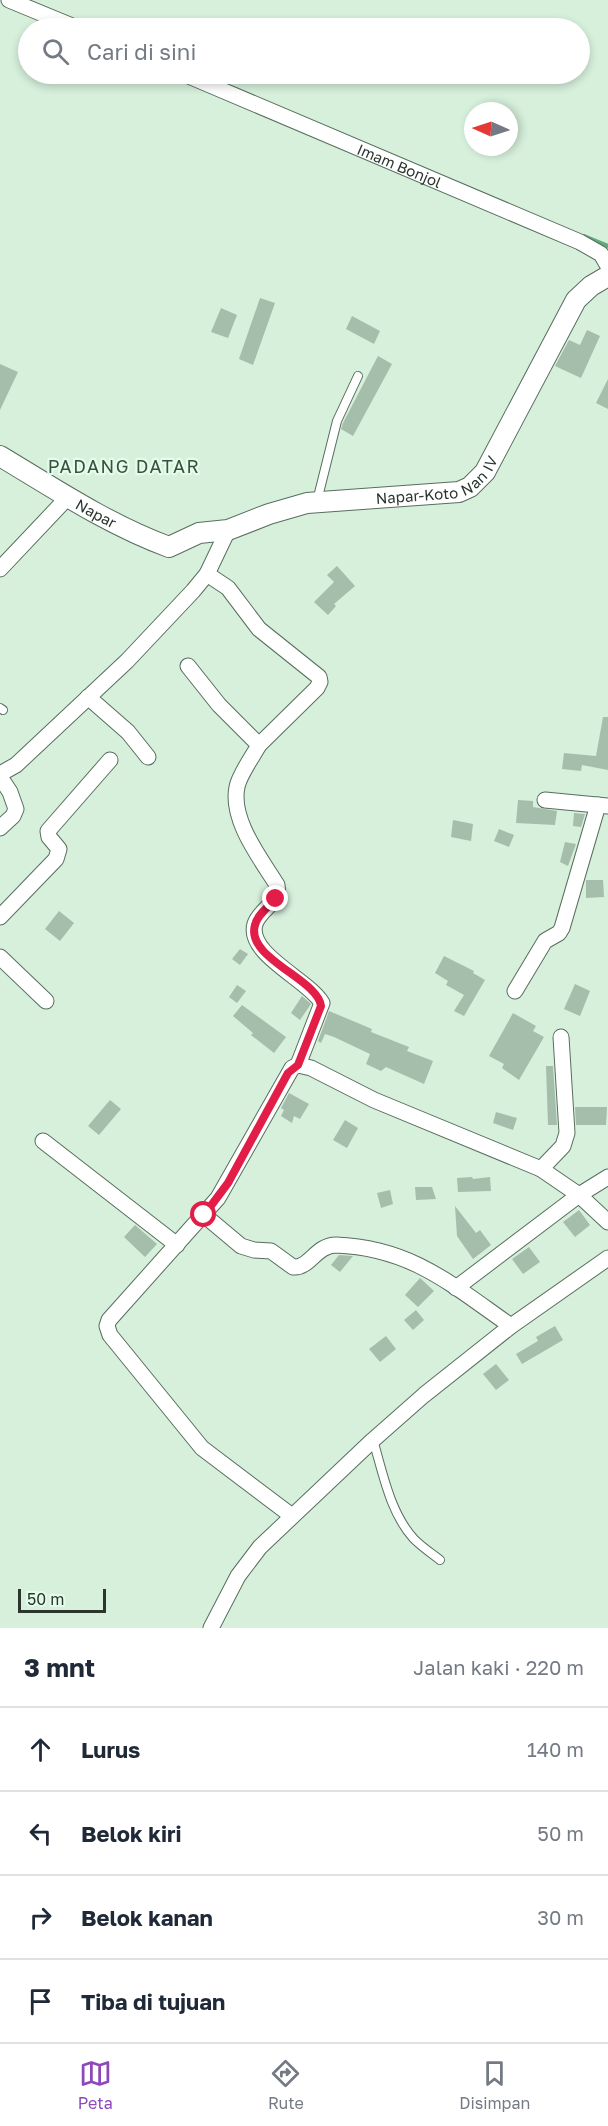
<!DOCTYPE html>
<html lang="id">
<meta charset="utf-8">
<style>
:root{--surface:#fff;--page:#f6f6f7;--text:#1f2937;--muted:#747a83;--line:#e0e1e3;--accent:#8d48bb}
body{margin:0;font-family:"Golos Text",sans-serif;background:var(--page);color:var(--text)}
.compass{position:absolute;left:464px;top:102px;width:54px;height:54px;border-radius:50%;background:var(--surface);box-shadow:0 3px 9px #0003;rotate:273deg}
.scale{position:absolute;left:18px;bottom:15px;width:88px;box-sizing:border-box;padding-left:6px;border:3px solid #2c362f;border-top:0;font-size:16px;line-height:21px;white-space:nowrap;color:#2c362f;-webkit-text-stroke:4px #e3fdea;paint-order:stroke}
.stop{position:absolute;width:18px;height:18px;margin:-14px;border:4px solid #e11d48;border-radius:50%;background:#fff}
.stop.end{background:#e11d48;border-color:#fff;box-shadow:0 2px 6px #0008}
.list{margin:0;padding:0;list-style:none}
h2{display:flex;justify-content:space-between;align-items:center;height:78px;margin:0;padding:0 24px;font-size:26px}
h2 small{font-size:20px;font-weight:400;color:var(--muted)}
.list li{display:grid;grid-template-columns:39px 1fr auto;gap:18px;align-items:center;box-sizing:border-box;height:84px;padding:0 24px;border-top:2px solid var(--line)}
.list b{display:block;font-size:22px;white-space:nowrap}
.list em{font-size:20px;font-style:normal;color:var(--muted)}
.icon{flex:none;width:33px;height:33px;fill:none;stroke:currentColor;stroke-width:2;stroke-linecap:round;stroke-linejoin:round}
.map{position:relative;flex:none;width:608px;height:1628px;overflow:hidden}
.search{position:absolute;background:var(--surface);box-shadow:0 3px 9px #0003;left:18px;right:18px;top:18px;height:66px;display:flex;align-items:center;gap:15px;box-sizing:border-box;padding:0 21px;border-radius:33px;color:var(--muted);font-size:22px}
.sheet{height:414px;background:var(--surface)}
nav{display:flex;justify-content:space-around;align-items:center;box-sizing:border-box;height:84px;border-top:2px solid var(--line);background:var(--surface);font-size:16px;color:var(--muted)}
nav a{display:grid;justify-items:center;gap:3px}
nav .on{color:var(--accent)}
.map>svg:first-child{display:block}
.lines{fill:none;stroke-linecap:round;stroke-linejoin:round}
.stream{stroke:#5fac78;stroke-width:4}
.building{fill:#a5bdab}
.lane-casing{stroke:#586e5d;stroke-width:10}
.street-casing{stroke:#586e5d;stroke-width:17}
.secondary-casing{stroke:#586e5d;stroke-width:22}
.lane{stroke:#fff;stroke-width:8}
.street{stroke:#fff;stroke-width:15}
.secondary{stroke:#fff;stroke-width:20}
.route{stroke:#e11d48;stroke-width:8}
.labels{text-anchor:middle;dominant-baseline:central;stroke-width:4.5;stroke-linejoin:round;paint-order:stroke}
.street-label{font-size:15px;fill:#2c362f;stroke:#e3fdea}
.quarter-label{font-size:18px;letter-spacing:1.5px;fill:#3a5040;stroke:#e3fdea}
</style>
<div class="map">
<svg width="608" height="1628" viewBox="0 0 608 1628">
<rect width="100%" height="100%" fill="#d6f0dc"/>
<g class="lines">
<polyline class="stream" points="584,236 608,246"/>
</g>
<g class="building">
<polygon points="260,298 275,303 253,365 239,359"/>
<polygon points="221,308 237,315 228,338 211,332"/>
<polygon points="352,316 380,331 374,344 346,329"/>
<polygon points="587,330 600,336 581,378 555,366 569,340 580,345"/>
<polygon points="378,356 392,364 353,436 341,429 343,423"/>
<polygon points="0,364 18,372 0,410"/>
<polygon points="608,379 608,409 596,403"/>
<polygon points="337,566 355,586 334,604 336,606 328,615 314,602 334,582 327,575"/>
<polygon points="603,717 608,717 608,770 582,765 581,771 562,769 564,753 596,756"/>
<polygon points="518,800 533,801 533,807 557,811 555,825 516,823"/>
<polygon points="574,813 585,814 581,827 573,826"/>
<polygon points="453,820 473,824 471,841 451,837"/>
<polygon points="499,829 514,835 509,847 494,841"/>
<polygon points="565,842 576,844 568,866 560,862"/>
<polygon points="586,880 603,880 604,897 586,898"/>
<polygon points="59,911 74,923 60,941 45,929"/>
<polygon points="240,949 248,954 240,965 232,959"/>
<polygon points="444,956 474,971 473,973 485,980 464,1016 454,1011 464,995 446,985 448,981 435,973"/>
<polygon points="575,984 590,991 580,1016 564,1009"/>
<polygon points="237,985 246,991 237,1003 229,997"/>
<polygon points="302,996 311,1004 300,1020 291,1013"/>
<polygon points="242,1005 286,1037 274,1053 251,1035 253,1033 233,1016"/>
<polygon points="329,1011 372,1029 371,1032 409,1047 407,1051 433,1061 424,1084 386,1067 381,1071 366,1064 370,1054 334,1037 325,1034 321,1043 318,1041"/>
<polygon points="513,1013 536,1026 533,1031 544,1037 519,1080 502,1068 504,1064 489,1056"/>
<polygon points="546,1066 553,1066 557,1125 548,1125"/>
<polygon points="289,1093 309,1104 300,1119 294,1116 292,1123 281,1116 284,1110 281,1108"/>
<polygon points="110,1100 121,1109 99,1135 88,1126"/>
<polygon points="575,1107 607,1107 606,1125 576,1125"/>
<polygon points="496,1112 517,1118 513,1130 493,1123"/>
<polygon points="345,1120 358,1128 347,1148 333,1140"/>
<polygon points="472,1177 473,1179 490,1177 491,1191 458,1192 457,1178"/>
<polygon points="415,1187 432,1187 436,1199 416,1200"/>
<polygon points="390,1190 393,1204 381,1208 377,1193"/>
<polygon points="455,1206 476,1233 480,1230 491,1245 473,1259 457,1236"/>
<polygon points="579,1210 590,1225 575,1237 563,1222"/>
<polygon points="135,1225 157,1244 145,1257 124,1237"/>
<polygon points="529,1247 540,1262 523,1274 512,1259"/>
<polygon points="339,1255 353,1256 340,1272 331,1265"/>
<polygon points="420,1278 434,1291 418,1307 405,1295"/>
<polygon points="416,1310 424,1320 413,1330 404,1320"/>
<polygon points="555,1326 563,1340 522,1364 516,1354 538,1341 536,1337"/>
<polygon points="386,1336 396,1349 380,1362 369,1349"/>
<polygon points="496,1364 509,1380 496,1390 483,1374"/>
</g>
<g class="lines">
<g class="lane-casing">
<g id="lane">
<polyline points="317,501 337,421 358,376"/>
<polyline points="0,708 3,710"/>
<path d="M373,1440c10,33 17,73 41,99 8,8 17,14 26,21"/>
</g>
</g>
<g class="street-casing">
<g id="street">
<polyline points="9,0 77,28"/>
<path id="s1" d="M184,74l396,168 21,12 7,12"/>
<polyline points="0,569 68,497"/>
<polyline points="207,574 228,588 259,629 319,677 320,682 317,688 259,745"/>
<path d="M188,666l31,39 40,40c-6,11 -20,30 -22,42 -7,33 24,72 40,98l1,9c-6,12 -19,18 -23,30 -9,30 54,56 67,79l-24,62"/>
<polyline points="88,697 128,732 148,757"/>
<polyline points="0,774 16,765 127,661 193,591 207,574 228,530"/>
<polyline points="0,777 10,792 16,809 13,816 0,828"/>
<polyline points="545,800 608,806"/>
<polyline points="0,917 56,859 59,849 49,837 48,831 110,760"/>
<polyline points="0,957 46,1001"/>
<polyline points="515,991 545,941 559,933 562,928 598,805"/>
<polyline points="43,1141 177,1245"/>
<polyline points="541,1169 563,1146 567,1133 561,1037"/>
<path d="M204,1215l37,31 13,4 17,1 22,16c16,2 23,-22 43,-22 76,3 116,40 175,81"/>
<polyline points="456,1288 579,1195 608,1177"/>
<polyline points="292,1516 202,1448 110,1335 107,1326 109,1320 218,1198 292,1068 298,1065 311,1068 374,1100 541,1169 579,1195 608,1222"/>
<polyline points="211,1628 238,1576 260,1547 373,1440 424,1395 511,1326 608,1258"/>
</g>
</g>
<g class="secondary-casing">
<g id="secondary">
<path id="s2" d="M0,456c55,33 109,69 169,91l30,-14 29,-3 41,-16 38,-11 152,-11 11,-5 15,-15 91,-172 15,-14 17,-10"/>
</g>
</g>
<use href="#lane" class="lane"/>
<use href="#street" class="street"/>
<use href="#secondary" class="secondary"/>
</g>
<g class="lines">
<path class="route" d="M204,1215l24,-32 60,-110 10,-8 23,-59c-3,-27 -76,-48 -66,-81 2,-10 14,-19 21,-26"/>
</g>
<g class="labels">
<g class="street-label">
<text stroke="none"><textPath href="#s1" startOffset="234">Imam Bonjol</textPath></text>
<text stroke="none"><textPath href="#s2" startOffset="474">Napar-Koto Nan IV</textPath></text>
<text stroke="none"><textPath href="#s2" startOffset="112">Napar</textPath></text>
</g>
<g class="quarter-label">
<text x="124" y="466">PADANG DATAR</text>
</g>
</g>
</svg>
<svg class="compass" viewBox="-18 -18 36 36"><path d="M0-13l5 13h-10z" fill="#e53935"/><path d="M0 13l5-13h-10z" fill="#747a83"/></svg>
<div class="scale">50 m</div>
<div class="stop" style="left:204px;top:1215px"></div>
<div class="stop end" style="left:276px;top:899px"></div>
<div class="search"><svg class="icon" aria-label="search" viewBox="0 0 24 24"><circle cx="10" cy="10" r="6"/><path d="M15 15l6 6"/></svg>Cari di sini</div>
</div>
<section class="sheet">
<h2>3 mnt<small>Jalan kaki · 220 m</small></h2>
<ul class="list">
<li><svg class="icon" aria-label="ahead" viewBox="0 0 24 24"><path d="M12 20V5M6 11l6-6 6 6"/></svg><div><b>Lurus</b></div><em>140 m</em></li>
<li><svg class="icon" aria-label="left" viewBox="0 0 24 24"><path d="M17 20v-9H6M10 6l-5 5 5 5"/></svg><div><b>Belok kiri</b></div><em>50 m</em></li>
<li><svg class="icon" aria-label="right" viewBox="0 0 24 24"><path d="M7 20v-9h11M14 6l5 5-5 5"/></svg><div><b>Belok kanan</b></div><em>30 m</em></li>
<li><svg class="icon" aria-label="arrive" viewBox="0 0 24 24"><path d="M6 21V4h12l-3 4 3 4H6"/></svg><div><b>Tiba di tujuan</b></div></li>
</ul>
</section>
<nav>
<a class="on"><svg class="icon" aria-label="map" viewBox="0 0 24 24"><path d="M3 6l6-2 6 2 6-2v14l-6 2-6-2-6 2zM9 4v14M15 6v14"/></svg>Peta</a>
<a><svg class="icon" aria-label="directions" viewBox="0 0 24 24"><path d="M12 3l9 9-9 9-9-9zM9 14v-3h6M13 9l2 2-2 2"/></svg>Rute</a>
<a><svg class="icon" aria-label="saved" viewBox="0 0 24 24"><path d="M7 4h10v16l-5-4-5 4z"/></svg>Disimpan</a>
</nav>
